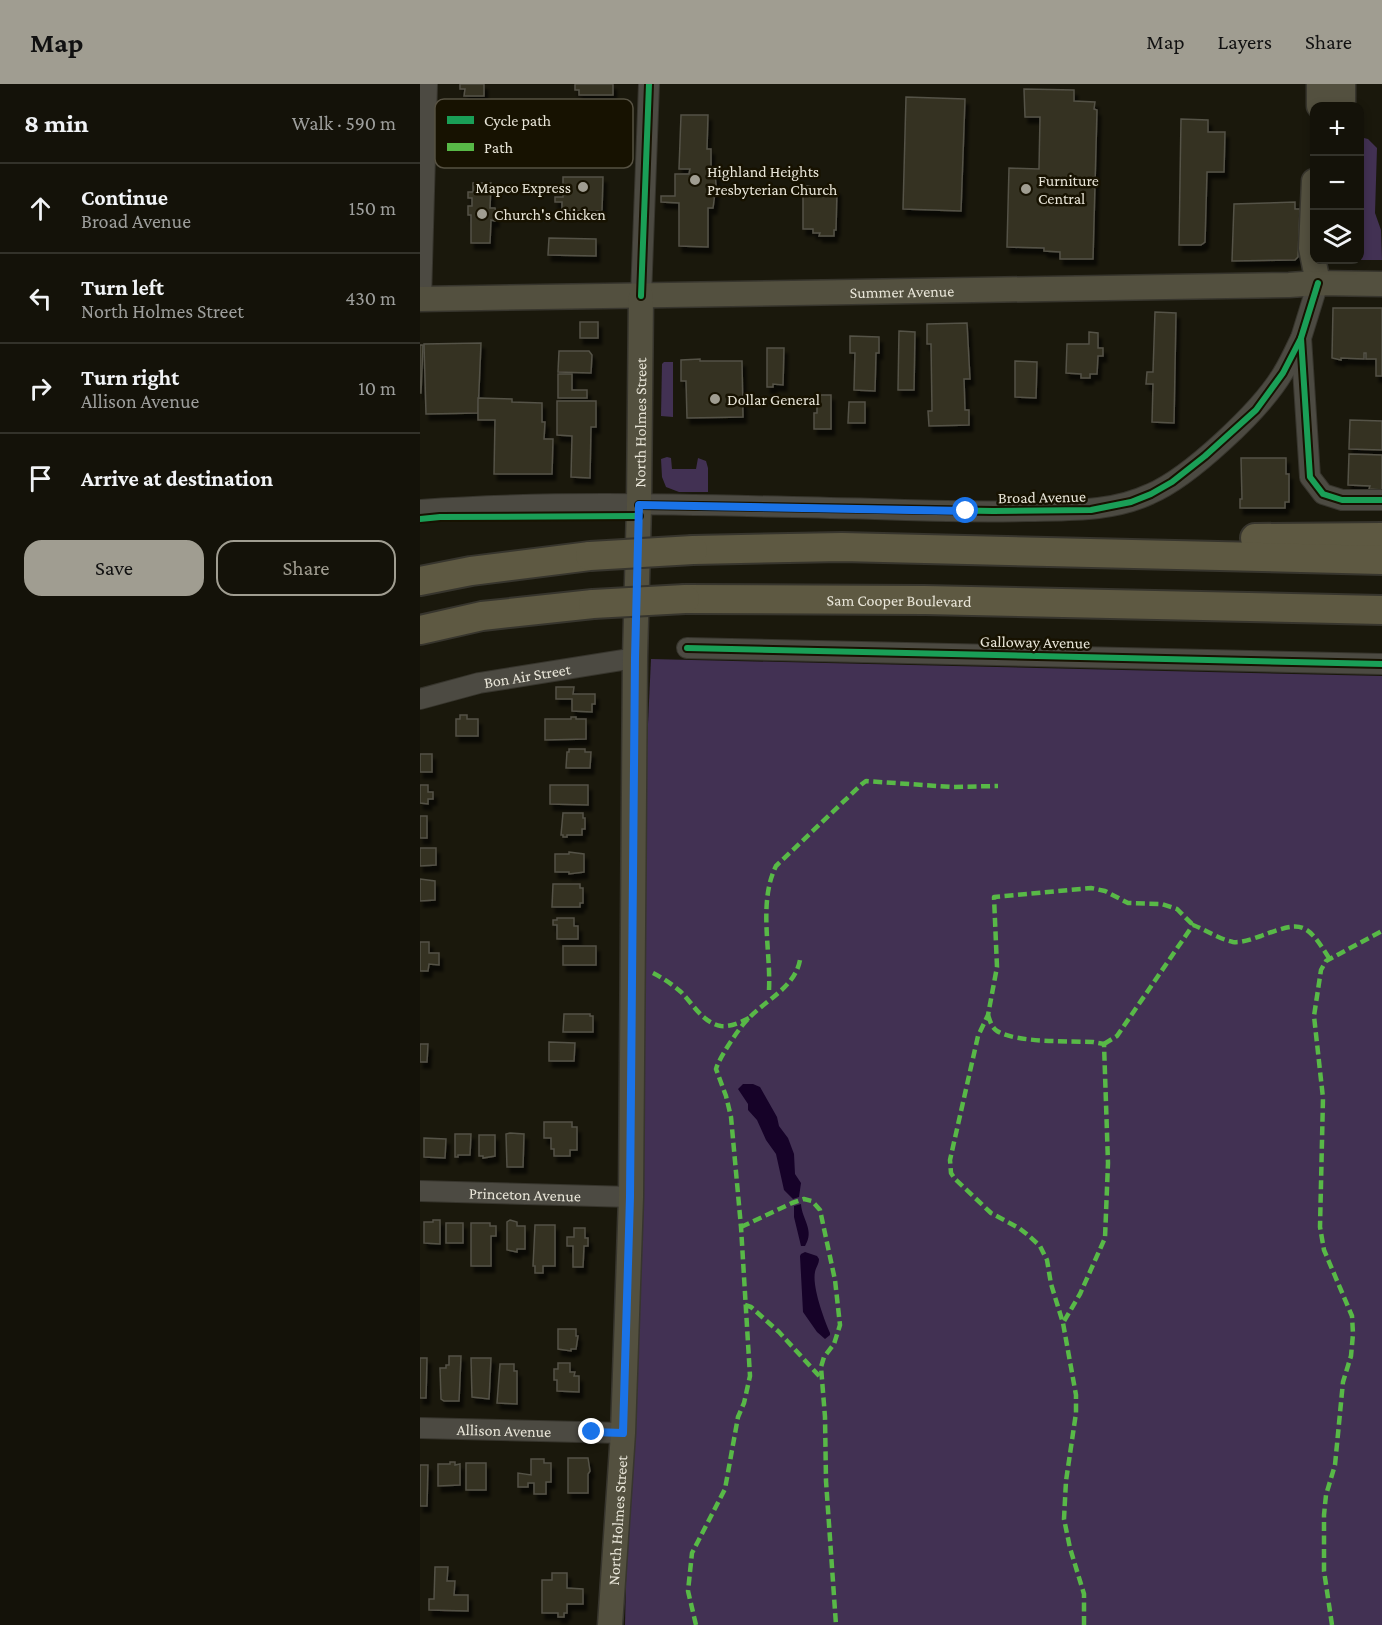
<!DOCTYPE html>
<meta charset="utf-8">
<style>
:root{--surface:#141209;--page:#212017;--text:#f1f3f6;--muted:#9d9e9c;--line:#33322a;--accent:#a09d91}
body{margin:0;font-family:"Crimson Pro",serif;background:var(--page);color:var(--text)}
.controls{position:absolute;right:18px;top:18px;display:grid;overflow:hidden;border-radius:12px;box-shadow:0 3px 9px #0003}
.controls button{width:54px;height:54px;display:grid;place-items:center;padding:0;border:0;border-bottom:2px solid var(--line);background:var(--surface);color:var(--text);font:30px sans-serif}
.stop{position:absolute;width:18px;height:18px;margin:-14px;border:4px solid #1a73e8;border-radius:50%;background:#fff}
.stop.end{background:#1a73e8;border-color:#fff;box-shadow:0 2px 6px #0008}
.list{margin:0;padding:0;list-style:none}
h2{display:flex;justify-content:space-between;align-items:center;height:78px;margin:0;padding:0 24px;font-size:26px}
h2 small{font-size:20px;font-weight:400;color:var(--muted)}
.list li{display:grid;grid-template-columns:39px 1fr auto;gap:18px;align-items:center;box-sizing:border-box;height:90px;padding:0 24px;border-top:2px solid var(--line)}
.list b{display:block;font-size:22px;white-space:nowrap}
.list p{margin:0;font-size:20px;white-space:nowrap;color:var(--muted)}
.list em{font-size:20px;font-style:normal;color:var(--muted)}
.actions{display:flex;gap:12px;padding:18px 24px}
.actions a{flex:1;padding:14px 0;border:2px solid var(--accent);border-radius:18px;text-align:center;font-size:21px;color:var(--accent)}
.actions .main{background:var(--accent);color:#111}
.icon{flex:none;width:33px;height:33px;fill:none;stroke:currentColor;stroke-width:2;stroke-linecap:round;stroke-linejoin:round}
.map{position:relative;flex:none;width:962px;height:1541px;overflow:hidden}
header{display:flex;align-items:center;gap:36px;box-sizing:border-box;height:84px;padding:0 30px;background:var(--accent);color:#111}
header strong{font-size:28px}
nav{display:flex;gap:33px;margin-inline-start:auto;font-size:21px}
main{display:flex}
aside{flex:1;background:var(--surface)}
.map>svg:first-child{display:block}
.green{fill:#423153}
.water{fill:#160228}
.building{fill:#343122;stroke:#545247;stroke-width:1.5;filter:url(#shadow)}
.lines{fill:none;stroke-linecap:round;stroke-linejoin:round}
.minor-casing{stroke:#37352d;stroke-width:22}
.major-casing{stroke:#37352d;stroke-width:27}
.highway-casing{stroke:#37352d;stroke-width:32}
.minor{stroke:#4c4a42;stroke-width:20}
.major{stroke:#53503f;stroke-width:24}
.highway{stroke:#5e5942;stroke-width:28}
.highway-bridge-casing{stroke:#37352d;stroke-width:32;stroke-linecap:butt}
.highway-bridge{stroke:#5e5942;stroke-width:28}
.quiet{stroke:#58b947;stroke-width:4.5;stroke-dasharray:9 4.5;stroke-linecap:butt}
.cycleway-casing{stroke:#171201;stroke-width:10}
.cycleway{stroke:#1a9f57;stroke-width:6}
.route{stroke:#1a73e8;stroke-width:8}
.poi-dot{fill:#a09d91;stroke:#171201;stroke-width:2}
.labels{text-anchor:middle;dominant-baseline:central;stroke-width:5;stroke-linejoin:round;paint-order:stroke}
.poi-label{font-size:16px;fill:#e8e5d8;stroke:#171201;text-anchor:start}
.street-label{font-size:16px;fill:#e8e5d8;stroke:#171201}
.key{fill:#171201;stroke:#565142;stroke-width:1.5}
.key-label{font-size:16px;fill:#e8e5d8}
</style>
<header>
<strong>Map</strong>
<nav><a>Map</a><a>Layers</a><a>Share</a></nav>
</header>
<main>
<aside>
<h2>8 min<small>Walk · 590 m</small></h2>
<ul class="list">
<li><svg class="icon" aria-label="ahead" viewBox="0 0 24 24"><path d="M12 20V5M6 11l6-6 6 6"/></svg><div><b>Continue</b><p>Broad Avenue</p></div><em>150 m</em></li>
<li><svg class="icon" aria-label="left" viewBox="0 0 24 24"><path d="M17 20v-9H6M10 6l-5 5 5 5"/></svg><div><b>Turn left</b><p>North Holmes Street</p></div><em>430 m</em></li>
<li><svg class="icon" aria-label="right" viewBox="0 0 24 24"><path d="M7 20v-9h11M14 6l5 5-5 5"/></svg><div><b>Turn right</b><p>Allison Avenue</p></div><em>10 m</em></li>
<li><svg class="icon" aria-label="arrive" viewBox="0 0 24 24"><path d="M6 21V4h12l-3 4 3 4H6"/></svg><div><b>Arrive at destination</b></div></li>
</ul>
<div class="actions"><a class="main">Save</a><a>Share</a></div>
</aside>
<div class="map">
<svg width="962" height="1541" viewBox="0 0 962 1541">
<defs>
<filter id="shadow"><feDropShadow dx="3.5" dy="6" stdDeviation="1.5" flood-color="#0009"/></filter>
</defs>
<rect width="100%" height="100%" fill="#1a180c"/>
<g class="green">
<polygon points="940,53 948,55 957,64 955,129 961,146 962,176 938,176 940,176"/>
<polygon points="244,278 253,278 253,333 241,332 242,280"/>
<polygon points="247,373 251,374 252,385 276,385 278,374 286,377 288,384 288,408 259,408 246,403 242,393 241,375"/>
<polygon points="231,575 962,592 962,1541 205,1541 225,704"/>
</g>
<g class="water">
<polygon points="323,1000 333,1000 340,1003 357,1033 359,1042 368,1054 374,1070 375,1090 381,1099 379,1113 373,1115 364,1106 356,1070 346,1056 337,1036 328,1026 328,1020 318,1005"/>
<path d="M381,1120c1,16 14,26 4,42h-4l-7,-29v-11z"/>
<path d="M385,1168l12,4 2,3c0,5 -3,8 -4,13 -3,15 9,47 15,61v2l-5,4 -8,-7 -14,-20 -3,-56 1,-2z"/>
</g>
<g class="building">
<polygon points="40,0 64,0 64,12 44,12 45,5 40,5"/>
<polygon points="155,0 193,0 193,11 159,11 159,6 155,6"/>
<polygon points="604,5 654,6 654,17 675,18 674,25 677,26 673,175 640,175 640,168 624,167 624,164 587,163 589,84 619,85 620,33 605,33"/>
<polygon points="486,13 545,15 541,127 483,125"/>
<polygon points="261,31 288,31 287,65 291,65 291,90 295,90 296,101 293,124 288,124 288,163 259,162 259,119 241,118 241,112 255,112 255,90 269,90 270,85 259,85"/>
<polygon points="761,35 788,36 788,48 805,48 804,88 787,88 785,158 781,161 759,161"/>
<polygon points="143,93 183,93 182,127 142,127 142,118 135,118 135,113 143,113"/>
<polygon points="53,99 71,99 70,124 75,124 76,128 75,137 71,136 70,159 51,159 51,131 48,131 48,122 52,122 52,114 48,114 48,108 53,108"/>
<polygon points="387,102 390,102 390,104 412,104 413,103 417,106 416,146 414,146 414,152 399,152 400,149 393,149 393,145 383,145 383,105"/>
<polygon points="875,118 875,125 880,125 878,173 875,176 812,177 814,120"/>
<polygon points="129,154 176,155 176,172 128,171"/>
<polygon points="913,224 962,224 962,292 956,292 956,275 946,275 946,269 944,269 944,275 921,274 921,276 912,274"/>
<polygon points="735,228 756,229 754,339 732,338 733,300 726,300 727,288 733,288"/>
<rect x="160" y="238" width="18" height="16"/>
<polygon points="547,239 550,295 544,295 545,326 549,326 549,341 509,342 508,327 512,327 511,260 507,260 507,240"/>
<polygon points="479,247 495,248 494,306 478,306"/>
<polygon points="669,248 678,249 678,264 683,264 683,272 678,272 677,290 670,290 670,294 661,294 661,290 646,289 647,260 669,260"/>
<polygon points="430,252 459,253 459,269 456,269 455,307 434,306 435,269 430,269"/>
<polygon points="61,259 58,329 6,330 4,260"/>
<polygon points="0,261 3,261 1,309 0,309"/>
<polygon points="347,264 364,264 363,301 353,300 353,303 347,303"/>
<polygon points="139,267 169,267 172,271 171,289 138,288"/>
<polygon points="280,275 280,277 322,277 323,333 267,334 266,297 261,297 261,276"/>
<polygon points="595,277 617,278 616,314 595,313"/>
<polygon points="138,290 152,290 152,306 167,306 167,314 138,314"/>
<polygon points="397,311 411,311 411,345 394,345 394,329 397,329"/>
<polygon points="58,314 92,315 92,318 122,319 122,338 125,338 124,355 133,355 132,390 74,390 75,336 58,336"/>
<polygon points="137,317 176,317 176,343 171,343 170,394 151,393 152,352 137,351"/>
<polygon points="429,318 445,318 445,339 428,339"/>
<polygon points="930,336 962,337 962,366 929,365"/>
<polygon points="929,370 962,371 962,406 949,405 950,402 928,401"/>
<polygon points="821,374 866,374 866,390 869,390 869,418 865,418 865,424 820,424 820,415 822,415"/>
<polygon points="136,603 154,603 153,610 175,610 175,620 172,620 172,628 152,627 152,615 136,615"/>
<polygon points="40,631 47,631 47,635 58,635 58,652 36,652 36,635 40,635"/>
<polygon points="151,633 156,633 156,635 166,635 166,655 125,656 125,635 151,635"/>
<polygon points="149,665 165,665 165,668 171,668 170,684 146,684 147,668 149,668"/>
<rect x="0" y="670" width="12" height="18"/>
<polygon points="0,701 8,701 8,708 13,708 13,715 8,715 8,720 0,719"/>
<polygon points="130,701 168,701 168,721 130,720"/>
<polygon points="143,729 163,729 163,734 165,734 165,745 162,745 162,751 147,751 147,753 143,753 143,751 141,751"/>
<rect x="0" y="732" width="7" height="22"/>
<polygon points="0,764 16,764 16,781 0,782"/>
<polygon points="149,768 164,770 164,788 149,790 149,788 135,788 135,770 149,770"/>
<polygon points="0,795 15,797 15,816 0,817"/>
<polygon points="133,800 160,800 160,804 163,804 163,819 160,819 160,823 132,823"/>
<polygon points="137,834 154,834 154,842 158,842 158,855 137,855 137,841 133,841 133,836 137,836"/>
<polygon points="0,858 9,858 9,869 19,869 19,881 9,880 8,887 0,887"/>
<rect x="143" y="862" width="33" height="19"/>
<polygon points="144,930 170,930 170,932 173,932 173,948 143,948"/>
<polygon points="129,958 155,959 154,977 129,977"/>
<polygon points="0,960 8,960 7,978 0,978"/>
<polygon points="124,1038 152,1038 152,1043 157,1043 157,1066 150,1066 150,1072 134,1072 134,1065 131,1065 131,1054 124,1054"/>
<polygon points="90,1049 104,1050 103,1083 87,1083 86,1050"/>
<polygon points="35,1050 51,1050 50,1071 38,1071 38,1073 35,1073"/>
<polygon points="59,1051 75,1051 75,1072 63,1074 63,1072 59,1072"/>
<polygon points="4,1054 26,1055 25,1074 4,1073"/>
<polygon points="13,1136 20,1136 20,1160 4,1159 4,1138 13,1138"/>
<polygon points="90,1136 97,1138 97,1142 105,1142 105,1165 97,1165 97,1168 87,1166 87,1138"/>
<rect x="26" y="1139" width="17" height="20"/>
<polygon points="51,1139 70,1139 70,1142 76,1142 76,1152 71,1152 71,1182 51,1182"/>
<polygon points="115,1141 135,1141 135,1182 123,1182 123,1189 115,1189 115,1182 113,1182"/>
<polygon points="154,1144 165,1144 165,1154 168,1154 168,1162 164,1162 163,1183 153,1183 153,1162 147,1162 147,1153 154,1153"/>
<polygon points="138,1245 156,1245 156,1252 158,1252 156,1265 151,1265 151,1267 138,1265"/>
<polygon points="29,1272 41,1272 39,1317 24,1317 21,1315 20,1284 26,1284 26,1281 29,1281"/>
<polygon points="0,1274 7,1274 6,1314 0,1314"/>
<polygon points="51,1274 71,1274 69,1315 52,1313"/>
<polygon points="138,1279 150,1279 150,1288 155,1288 154,1292 159,1292 159,1308 137,1307 137,1296 134,1296 134,1285 138,1285"/>
<polygon points="80,1280 94,1280 94,1287 97,1287 97,1320 77,1319"/>
<polygon points="148,1374 168,1374 170,1387 168,1390 168,1409 148,1409"/>
<polygon points="111,1375 124,1375 124,1379 131,1379 131,1398 126,1398 126,1410 114,1410 114,1399 108,1399 108,1403 98,1403 98,1389 111,1391"/>
<polygon points="30,1378 35,1378 35,1381 40,1380 40,1401 18,1402 18,1380 30,1380"/>
<rect x="46" y="1379" width="20" height="27"/>
<polygon points="0,1381 8,1381 7,1422 0,1422"/>
<polygon points="15,1483 28,1483 27,1497 35,1497 34,1511 48,1511 48,1527 9,1526 9,1515 14,1515"/>
<polygon points="132,1489 147,1489 147,1504 163,1505 163,1520 147,1520 147,1529 144,1529 144,1533 138,1533 138,1529 122,1529 122,1496 132,1496"/>
</g>
<g class="lines">
<g class="minor-casing">
<g id="minor">
<polyline points="898,199 881,254 890,393 903,410 922,416 962,416"/>
<polyline points="221,212 229,0"/>
<polyline points="1,215 7,0"/>
<path d="M0,426c151,-11 304,-4 455,-1 51,2 102,3 153,2 41,-1 84,1 122,-17 40,-17 111,-84 133,-121 7,-11 12,-23 18,-35"/>
<polyline points="267,564 962,580"/>
<path id="s1" d="M0,615l59,-16 156,-25"/>
<path id="s2" d="M0,1107l211,6"/>
<path id="s3" d="M0,1344l203,5"/>
</g>
</g>
<g class="major-casing">
<g id="major">
<polyline points="899,22 899,0"/>
<polyline points="923,22 923,0"/>
<polyline points="894,97 891,164 898,199"/>
<path id="s4" d="M0,215l869,-14 29,-2 64,1"/>
<path id="s5" d="M190,1541l13,-192 8,-236 4,-539 4,-153 2,-209"/>
</g>
</g>
<g class="highway-casing">
<g id="highway">
<polyline points="835,454 962,453"/>
<polyline points="273,466 422,463 962,476"/>
<polyline points="0,497 51,487 170,472"/>
<path id="s6" d="M265,515l240,1 457,10"/>
<polyline points="0,546 62,532 173,520"/>
</g>
</g>
<use href="#minor" class="minor"/>
<use href="#major" class="major"/>
<use href="#highway" class="highway"/>
<g class="highway-bridge-casing">
<g id="highway-bridge">
<polyline points="170,472 273,466"/>
<polyline points="173,520 265,515"/>
</g>
</g>
<use href="#highway-bridge" class="highway-bridge"/>
<g class="quiet">
<path d="M233,889c10,5 20,12 28,19 12,12 22,31 40,34 10,1 20,-4 28,-8"/>
<path d="M349,906c2,-39 -11,-88 7,-124l86,-82 4,-3 86,6 46,-1"/>
<path d="M568,931c2,6 4,13 9,16 19,12 73,10 96,11l11,2 4,119 -3,75 -25,56 -17,29"/>
<path d="M684,960l13,-8 76,-111c13,5 26,14 40,17 9,1 19,-3 28,-6 40,-15 45,-15 68,22"/>
<polyline points="321,1143 372,1119 384,1115 392,1117 400,1126 415,1196 420,1241 414,1260 404,1273 401,1283 405,1333 406,1397 416,1541"/>
<polyline points="325,1221 331,1223 359,1248 401,1294"/>
<path d="M276,1541l-8,-34 4,-38 33,-64 13,-72 6,-14 6,-27 -9,-149 -10,-110 -5,-21 -10,-27c3,-11 24,-43 33,-51 17,-18 46,-31 51,-58"/>
<polyline points="664,1541 664,1510 650,1464 644,1435 646,1397 656,1329 656,1311 643,1239 631,1200 627,1176 620,1162 608,1151 599,1144 571,1129 535,1095 531,1089 530,1076 558,952 568,931 577,883 574,813 671,804 685,807 708,819 742,820 757,825 773,841"/>
<polyline points="912,1541 904,1487 904,1431 906,1411 915,1381 923,1298 931,1272 933,1250 932,1232 904,1166 900,1143 903,1014 894,932 901,886 906,877 962,847"/>
</g>
<g class="cycleway-casing">
<g id="cycleway">
<polyline points="898,199 881,254 890,393 903,410 922,416 962,416"/>
<polyline points="221,212 229,0"/>
<polyline points="219,421 573,427 671,426 711,418 731,410 752,398 785,372 836,326 863,289 881,254"/>
<polyline points="0,435 20,433 219,432"/>
<polyline points="267,564 962,580"/>
</g>
</g>
<use href="#cycleway" class="cycleway"/>
</g>
<g class="lines">
<polyline class="route" points="172,1348 203,1349 210,1113 215,574 219,421 546,427"/>
</g>
<g class="poi-dot">
<circle cx="275" cy="96" r="6"/>
<circle cx="163" cy="103" r="6"/>
<circle cx="606" cy="105" r="6"/>
<circle cx="62" cy="130" r="6"/>
<circle cx="295" cy="315" r="6"/>
</g>
<g class="labels">
<g class="poi-label">
<text x="287" y="87">Highland Heights<tspan x="287" dy="18">Presbyterian Church</tspan></text>
<text x="618" y="96">Furniture<tspan x="618" dy="18">Central</tspan></text>
<text x="151" y="103" text-anchor="end">Mapco Express</text>
<text x="74" y="130">Church's Chicken</text>
<text x="307" y="315">Dollar General</text>
</g>
<g class="street-label">
<text stroke="none"><textPath href="#s4" startOffset="482">Summer Avenue</textPath></text>
<text stroke="none"><textPath href="#s5" startOffset="1203">North Holmes Street</textPath></text>
<text transform="translate(622 413) rotate(-1)">Broad Avenue</text>
<text stroke="none"><textPath href="#s6" startOffset="214">Sam Cooper Boulevard</textPath></text>
<text transform="translate(615 558) rotate(1)">Galloway Avenue</text>
<text stroke="none"><textPath href="#s1" startOffset="110">Bon Air Street</textPath></text>
<text stroke="none"><textPath href="#s2" startOffset="105">Princeton Avenue</textPath></text>
<text stroke="none"><textPath href="#s3" startOffset="84">Allison Avenue</textPath></text>
<text stroke="none"><textPath href="#s5" startOffset="105">North Holmes Street</textPath></text>
</g>
</g>
<rect x="15" y="15" width="198" height="69" rx="9" class="key"/>
<rect x="27" y="32" width="27" height="8" fill="#1a9f57"/>
<rect x="27" y="59" width="27" height="8" fill="#58b947"/>
<g class="key-label">
<text x="64" y="42">Cycle path</text>
<text x="64" y="69">Path</text>
</g>
</svg>
<div class="controls">
<button>+</button>
<button>−</button>
<button><svg class="icon" aria-label="layers" viewBox="0 0 24 24"><path d="M12 4l9 5-9 5-9-5zM3 14l9 5 9-5"/></svg></button>
</div>
<div class="stop" style="left:546px;top:427px"></div>
<div class="stop end" style="left:172px;top:1348px"></div>
</div>
</main>
